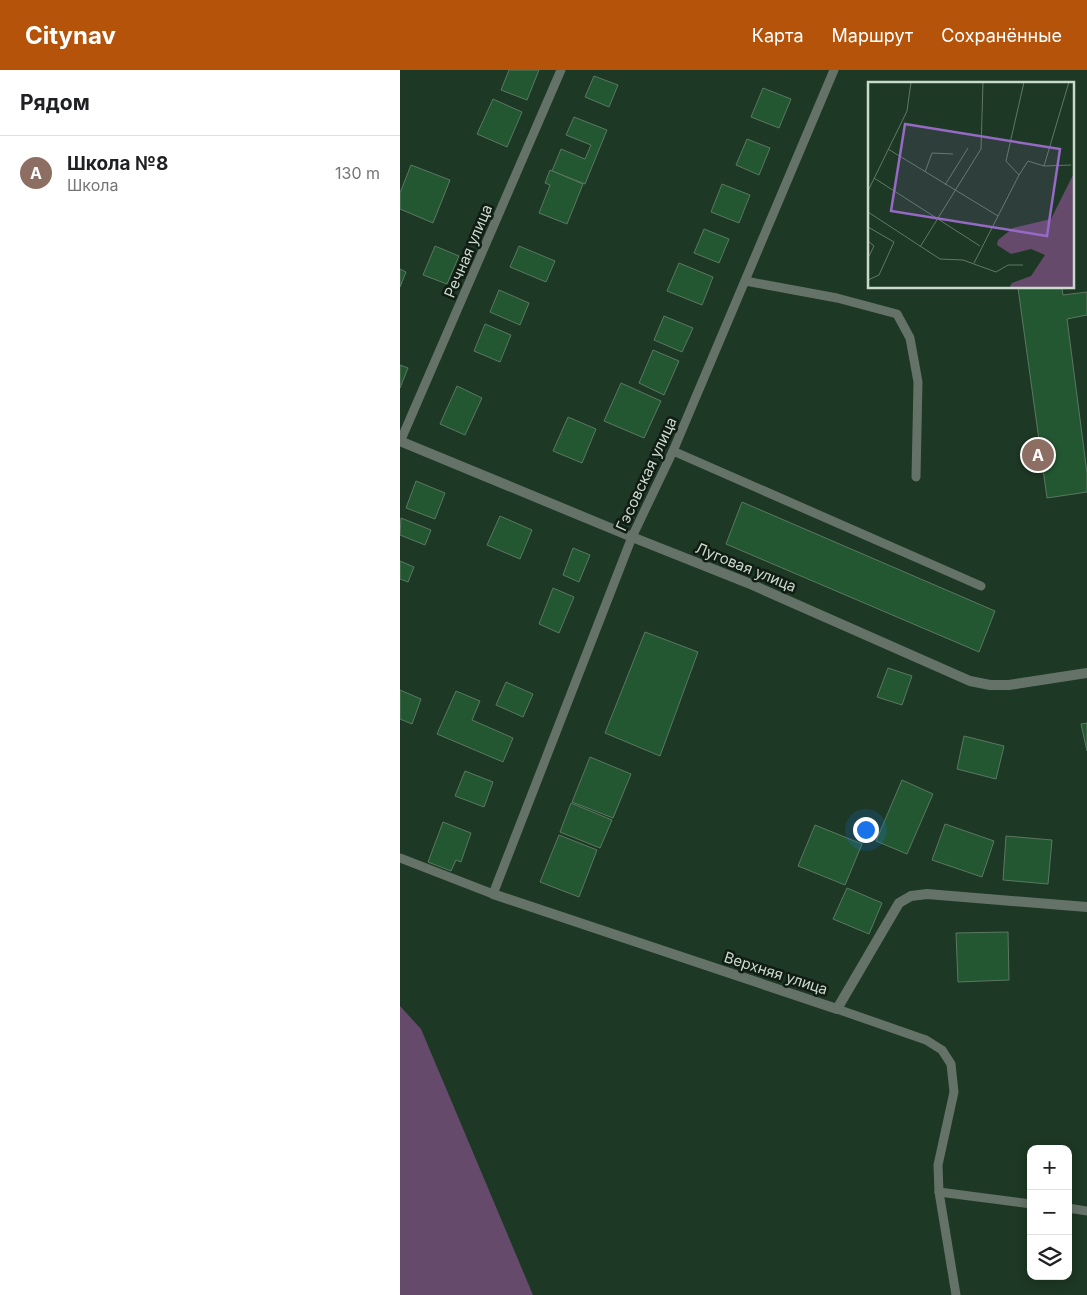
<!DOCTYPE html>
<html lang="ru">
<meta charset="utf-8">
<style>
:root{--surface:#fff;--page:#f6f6f6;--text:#202124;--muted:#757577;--line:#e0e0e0;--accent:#b45309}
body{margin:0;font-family:Inter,sans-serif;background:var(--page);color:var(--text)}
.controls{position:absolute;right:15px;bottom:15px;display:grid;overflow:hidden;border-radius:10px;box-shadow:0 2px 12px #0003}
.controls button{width:45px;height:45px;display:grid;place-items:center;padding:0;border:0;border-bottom:1px solid var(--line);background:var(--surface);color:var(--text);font:25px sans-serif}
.you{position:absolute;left:465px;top:759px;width:18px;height:18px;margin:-12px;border:4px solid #fff;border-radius:50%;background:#1a73e8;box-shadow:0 0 0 8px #1a73e833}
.badge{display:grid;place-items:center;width:32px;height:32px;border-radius:50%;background:var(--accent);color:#fff;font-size:16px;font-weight:700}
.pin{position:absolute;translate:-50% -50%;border:2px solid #fff;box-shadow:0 1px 5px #0006}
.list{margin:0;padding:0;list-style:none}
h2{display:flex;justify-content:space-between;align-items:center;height:65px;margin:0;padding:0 20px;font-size:21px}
h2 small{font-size:16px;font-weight:400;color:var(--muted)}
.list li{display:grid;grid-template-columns:32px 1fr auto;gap:15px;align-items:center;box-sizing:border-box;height:75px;padding:0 20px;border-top:1px solid var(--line)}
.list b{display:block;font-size:19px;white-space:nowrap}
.list p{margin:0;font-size:16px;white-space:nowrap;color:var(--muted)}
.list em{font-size:16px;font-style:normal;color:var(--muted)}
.icon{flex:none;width:28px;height:28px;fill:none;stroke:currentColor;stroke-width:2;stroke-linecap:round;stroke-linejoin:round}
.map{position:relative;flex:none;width:687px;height:1225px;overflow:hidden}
header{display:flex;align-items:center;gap:30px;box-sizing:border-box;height:70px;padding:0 25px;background:var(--accent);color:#fff}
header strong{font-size:24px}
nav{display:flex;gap:28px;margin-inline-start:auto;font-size:18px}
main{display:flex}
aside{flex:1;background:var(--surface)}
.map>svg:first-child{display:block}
.green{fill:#664a6b}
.building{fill:#235732;stroke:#5b7861}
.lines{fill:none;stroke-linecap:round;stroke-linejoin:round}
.service{stroke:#657267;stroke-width:9}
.minor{stroke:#657267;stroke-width:10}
.labels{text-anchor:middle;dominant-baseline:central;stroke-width:5;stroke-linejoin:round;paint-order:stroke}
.street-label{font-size:15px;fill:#c9d9cc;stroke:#111c13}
.inset-road{fill:none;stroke:#627867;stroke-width:1}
.view{fill:#9669c4;fill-opacity:0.15;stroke:#9669c4;stroke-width:2.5}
.inset-edge{fill:none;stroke:#c9d9cc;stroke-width:2.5}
</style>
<header>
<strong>Citynav</strong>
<nav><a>Карта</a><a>Маршрут</a><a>Сохранённые</a></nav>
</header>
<main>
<aside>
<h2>Рядом<small></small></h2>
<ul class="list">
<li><span class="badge" style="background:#8d6e63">A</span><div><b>Школа №8</b><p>Школа</p></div><em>130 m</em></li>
</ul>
</aside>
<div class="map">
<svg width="687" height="1225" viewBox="0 0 687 1225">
<rect width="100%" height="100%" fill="#1d3824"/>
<polygon class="green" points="0,936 21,959 133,1225 0,1225"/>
<g class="building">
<polygon points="109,0 139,0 127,30 101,20"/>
<polygon points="194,6 218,15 209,37 185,27"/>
<polygon points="363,18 391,29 379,58 351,47"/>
<polygon points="93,29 122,42 107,77 77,64"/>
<polygon points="174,47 207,60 185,114 152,101 161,79 185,89 191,75 166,65"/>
<polygon points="347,69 370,78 359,105 336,95"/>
<polygon points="11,95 50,110 33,153 0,139 0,123"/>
<polygon points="150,100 183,114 167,154 139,143 150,115 145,113"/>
<polygon points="322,114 350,125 339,153 311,142"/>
<polygon points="304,159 329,169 319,193 294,183"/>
<polygon points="35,176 59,186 47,214 23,205"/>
<polygon points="119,176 155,191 146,212 110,197"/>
<polygon points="279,193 313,207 302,235 267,221"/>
<polygon points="0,199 6,202 0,217"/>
<polygon points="618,218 662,218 663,225 687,222 687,245 667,249 687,403 687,422 647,428"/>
<polygon points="99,220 129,233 120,255 90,242"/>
<polygon points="264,246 293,258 282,282 254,270"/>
<polygon points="85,254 111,265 100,292 74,281"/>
<polygon points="253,280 279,291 264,325 239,313"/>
<polygon points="0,295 8,298 0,318"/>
<polygon points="221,313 261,331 244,368 204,351"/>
<polygon points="57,316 82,328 65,365 40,354"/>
<polygon points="168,347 196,359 182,393 153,381"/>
<polygon points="16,411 45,423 35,449 6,438"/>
<polygon points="342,432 595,541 579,582 326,474"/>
<polygon points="100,446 132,460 120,489 87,475"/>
<polygon points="1,448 31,460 25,475 0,465"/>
<polygon points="173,478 190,485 179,512 163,505"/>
<polygon points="0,491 14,497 8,512 0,509"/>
<polygon points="153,518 174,527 159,563 139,554"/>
<polygon points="245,562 298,582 260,686 205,663"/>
<polygon points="488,598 512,606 502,635 477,627"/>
<polygon points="106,612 133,624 123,647 96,635"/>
<polygon points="0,620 21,629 12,654 0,649"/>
<polygon points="56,621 80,631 72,650 113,668 103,692 37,664"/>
<polygon points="687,653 687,681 681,654"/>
<polygon points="564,666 604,676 596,709 557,699"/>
<polygon points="190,687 231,704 213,748 172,732"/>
<polygon points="65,701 93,712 84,737 55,726"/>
<polygon points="502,710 533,724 507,784 476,771"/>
<polygon points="171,733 212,750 200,778 160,762"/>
<polygon points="43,752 71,763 61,792 56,790 51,801 28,792"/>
<polygon points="545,754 594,771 582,807 532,790"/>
<polygon points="415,755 462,774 445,815 398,796"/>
<polygon points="159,765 197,780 179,827 140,812"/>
<polygon points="606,766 652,770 648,814 603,810"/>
<polygon points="447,818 482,833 469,864 433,849"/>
<polygon points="608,862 609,910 558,912 556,863"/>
</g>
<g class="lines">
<g class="service">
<polyline points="345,211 437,228 497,244 510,268 518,312 516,407"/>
<polyline points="0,372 161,0"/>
<polyline points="273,381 581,516"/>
<polyline points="0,788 93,824 232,467 273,381 434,0"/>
<polyline points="437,939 526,970 542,980 551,994 554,1022 538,1095 539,1122 556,1225"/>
<polyline points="539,1122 631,1134"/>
<polyline points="668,1138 687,1141"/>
</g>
<g class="minor">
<polyline points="0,371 232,467 348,513 570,611 590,615 609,615 687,603"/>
<polyline points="93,824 437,939 499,833 511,826 527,824 687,837"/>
</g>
</g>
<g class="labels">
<g class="street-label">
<text transform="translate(68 181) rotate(-67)">Речная улица</text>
<text transform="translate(246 404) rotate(-65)">Гэсовская улица</text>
<text transform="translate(346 497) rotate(22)">Луговая улица</text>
<text transform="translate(376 903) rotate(18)">Верхняя улица</text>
</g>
</g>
<g transform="translate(468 12)">
<rect width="206" height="206" fill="#1d3824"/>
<path d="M206,91v115h-65l3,-5 19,-7 14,-21 -14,-6 -20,5 -14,-9 1,-5 15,-12 38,-9z" fill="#664a6b"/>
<path class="inset-road" d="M20,67l110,67M176,84l25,-84M57,90l7,-19 21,1M151,93l9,-14 16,5 27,-1M6,96l106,68M77,103l23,-37M0,109l39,-80 4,-29M0,130l72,47 23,1 33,12 12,-7h15M0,145l26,15 -15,33 -11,5M0,159l6,5 -6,12M52,165l61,-98 2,-67M106,181l45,-88 -13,-14 18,-79"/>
<path class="view" d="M37,42l155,25 -13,87 -156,-25z"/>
<rect width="206" height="206" class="inset-edge"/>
</g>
</svg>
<div class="controls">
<button>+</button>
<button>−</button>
<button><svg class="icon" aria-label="layers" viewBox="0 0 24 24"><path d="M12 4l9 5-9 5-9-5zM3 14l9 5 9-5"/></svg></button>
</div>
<div class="you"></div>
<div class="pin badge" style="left:638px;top:385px;background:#8d6e63">A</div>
</div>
</main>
